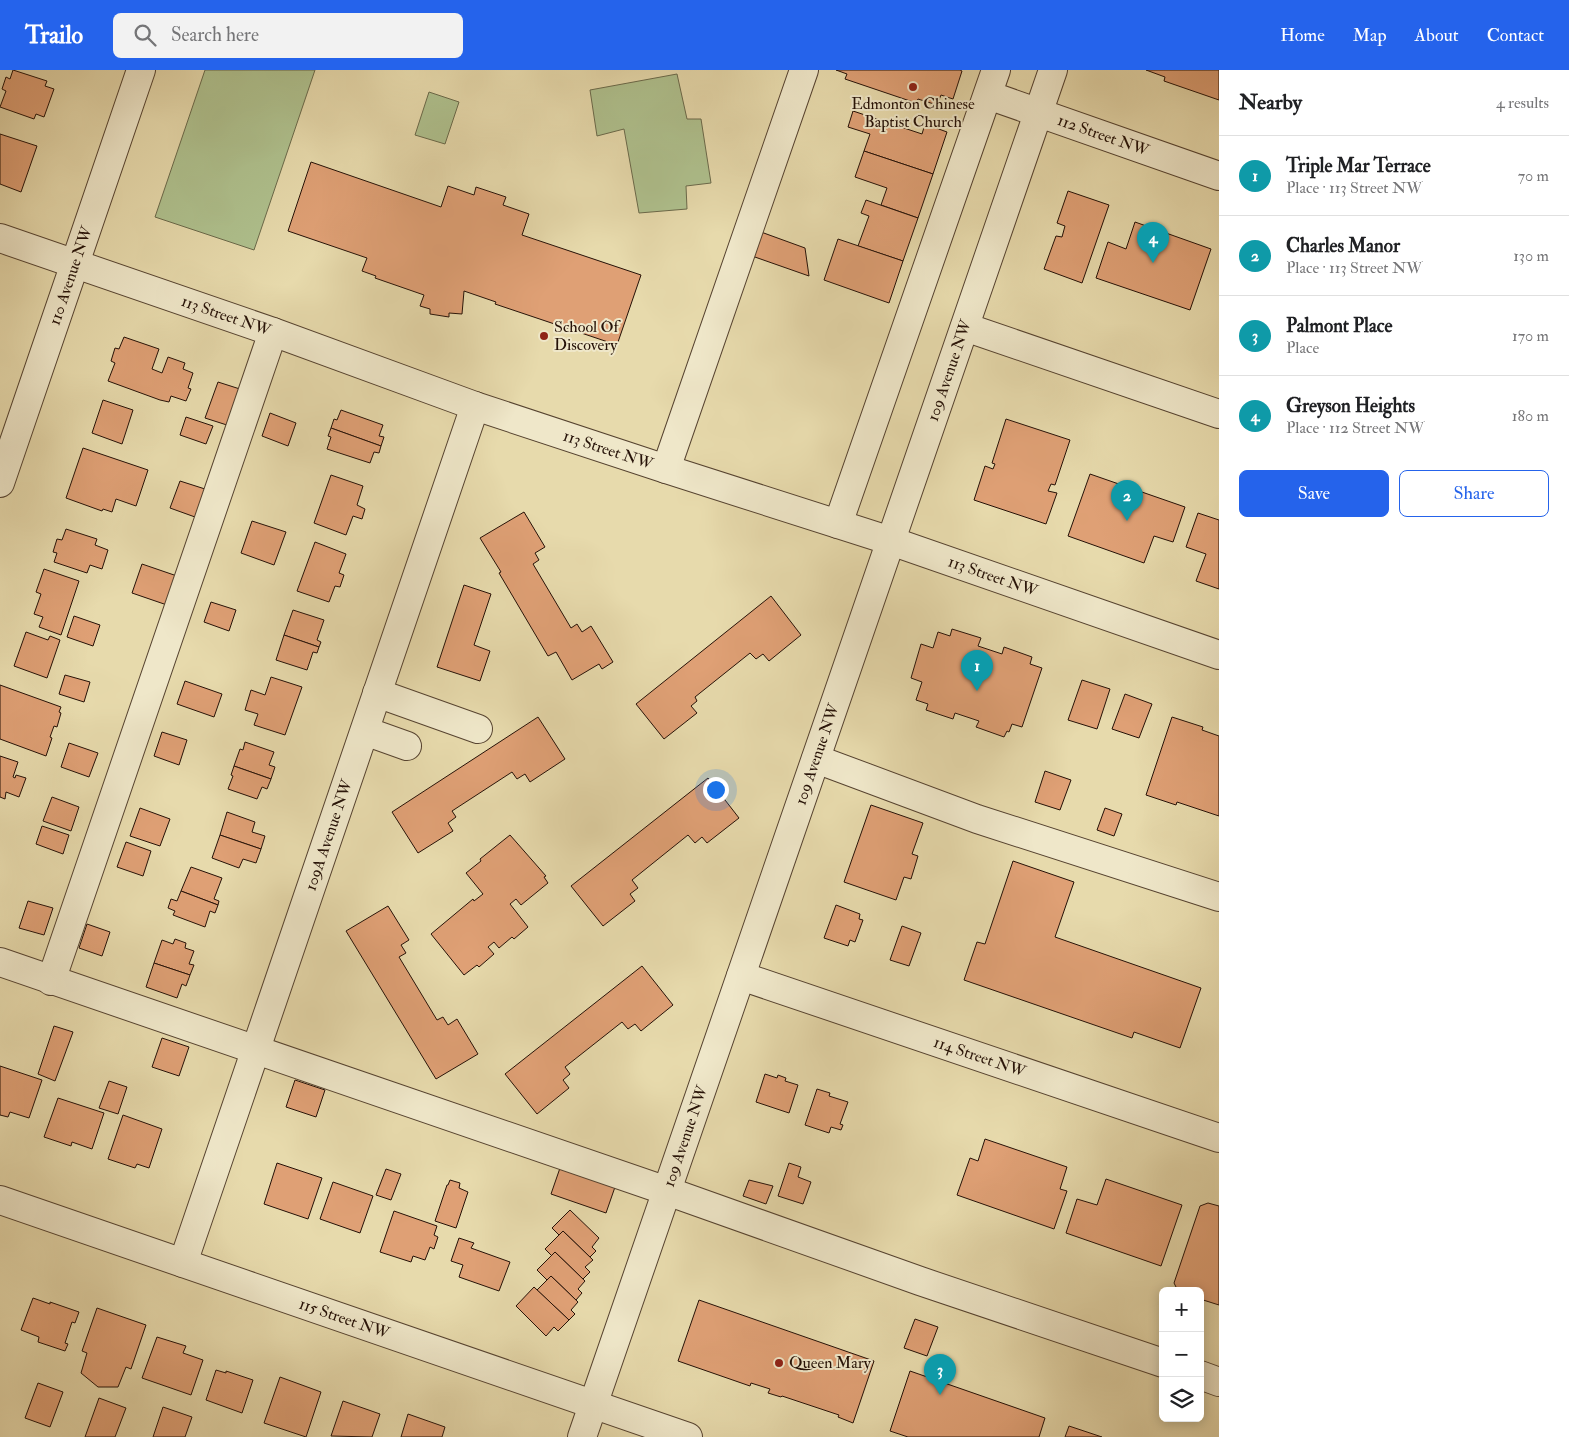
<!DOCTYPE html>
<meta charset="utf-8">
<style>
:root{--surface:#fff;--page:#f2f2f2;--text:#202124;--muted:#757577;--line:#e0e0e0;--accent:#2563eb}
body{margin:0;font-family:"IM FELL Double Pica",serif;background:var(--page);color:var(--text)}
.controls{position:absolute;right:15px;bottom:15px;display:grid;overflow:hidden;border-radius:8px;box-shadow:0 2px 12px #0003}
.controls button{width:45px;height:45px;display:grid;place-items:center;padding:0;border:0;border-bottom:1px solid var(--line);background:var(--surface);color:var(--text);font:25px sans-serif}
.you{position:absolute;left:715px;top:719px;width:18px;height:18px;margin:-12px;border:4px solid #fff;border-radius:50%;background:#1a73e8;box-shadow:0 0 0 8px #1a73e833}
.badge{display:grid;place-items:center;width:32px;height:32px;border-radius:50%;background:var(--accent);color:#fff;font-size:16px;font-weight:700}
.pin{position:absolute;translate:-50% -41px;filter:drop-shadow(0 1px 2px #0008)}
.pin::after{content:'';position:absolute;top:26px;width:18px;height:15px;background:inherit;clip-path:polygon(0 0,100% 0,50% 100%)}
.list{margin:0;padding:0;list-style:none}
h2{display:flex;justify-content:space-between;align-items:center;height:65px;margin:0;padding:0 20px;font-size:21px}
h2 small{font-size:16px;font-weight:400;color:var(--muted)}
.list li{display:grid;grid-template-columns:32px 1fr auto;gap:15px;align-items:center;box-sizing:border-box;height:80px;padding:0 20px;border-top:1px solid var(--line)}
.list b{display:block;font-size:19px;white-space:nowrap}
.list p{margin:0;font-size:16px;white-space:nowrap;color:var(--muted)}
.list em{font-size:16px;font-style:normal;color:var(--muted)}
.actions{display:flex;gap:10px;padding:15px 20px}
.actions a{flex:1;padding:11px 0;border:1px solid var(--accent);border-radius:8px;text-align:center;font-size:18px;color:var(--accent)}
.actions .main{background:var(--accent);color:#fff}
.icon{flex:none;width:28px;height:28px;fill:none;stroke:currentColor;stroke-width:2;stroke-linecap:round;stroke-linejoin:round}
.map{position:relative;flex:none;width:1219px;height:1367px;overflow:hidden}
header{display:flex;align-items:center;gap:30px;box-sizing:border-box;height:70px;padding:0 25px;background:var(--accent);color:#fff}
header strong{font-size:24px}
nav{display:flex;gap:28px;margin-inline-start:auto;font-size:18px}
.search{width:350px;height:45px;background:var(--page);display:flex;align-items:center;gap:12px;box-sizing:border-box;padding:0 18px;border-radius:8px;color:var(--muted);font-size:19px}
main{display:flex}
aside{flex:1;background:var(--surface)}
.map>svg:first-child{display:block}
.green{fill:#afc18e;stroke:#6a694a}
.building{fill:#dfa075;stroke:#251107}
.lines{fill:none;stroke-linecap:round;stroke-linejoin:round}
.minor-casing{stroke:#564330;stroke-width:30}
.minor{stroke:#efe7c9;stroke-width:28}
.poi-dot{fill:#8f2418;stroke:#efe7c9;stroke-width:2}
.labels{text-anchor:middle;dominant-baseline:central;stroke-width:4;stroke-linejoin:round;paint-order:stroke}
.poi-label{font-size:16px;fill:#251107;stroke:#efe7c9;text-anchor:start}
.street-label{font-size:16px;fill:#251107;stroke:#efe7c9}
</style>
<header>
<strong>Trailo</strong>
<div class="search"><svg class="icon" aria-label="search" viewBox="0 0 24 24"><circle cx="10" cy="10" r="6"/><path d="M15 15l6 6"/></svg>Search here</div>
<nav><a>Home</a><a>Map</a><a>About</a><a>Contact</a></nav>
</header>
<main>
<div class="map">
<svg width="1219" height="1367" viewBox="0 0 1219 1367">
<rect width="100%" height="100%" fill="#e7daac"/>
<filter id="stains"><feTurbulence type="fractalNoise" baseFrequency=".004" numOctaves="4"/><feColorMatrix values="0 0 0 0 .2 0 0 0 0 .09 0 0 0 0 .02 0 0 0 .5 -.17"/></filter>
<radialGradient id="worn" r=".72"><stop offset=".6" stop-color="#630" stop-opacity="0"/><stop offset="1" stop-color="#630" stop-opacity=".3"/></radialGradient>
<g class="green">
<polygon points="205,0 315,0 254,180 155,147"/>
<polygon points="677,4 687,49 701,49 711,113 686,116 687,139 639,143 624,59 597,66 590,20"/>
<polygon points="429,22 459,32 445,74 415,65"/>
</g>
<g class="building">
<polygon points="13,0 47,11 45,16 54,19 44,47 36,44 34,49 0,37 6,21 2,19 6,7 10,9"/>
<polygon points="836,0 960,0 962,1 953,29 941,25 937,35 918,29 916,33 845,9 847,4"/>
<polygon points="1146,0 1219,0 1219,30 1164,11 1165,7"/>
<polygon points="853,41 922,64 925,54 947,62 933,104 864,81 870,64 848,57"/>
<polygon points="0,64 37,76 21,122 0,114"/>
<polygon points="864,81 933,104 918,148 881,135 887,118 855,107"/>
<polygon points="311,92 441,137 448,116 474,125 476,117 506,127 503,135 529,144 522,165 641,205 617,275 495,234 496,232 464,221 462,244 449,243 449,247 430,244 430,239 420,236 424,225 375,208 376,206 362,201 367,188 288,161"/>
<polygon points="1068,121 1109,135 1082,213 1044,199 1056,166 1062,167 1065,156 1057,153"/>
<polygon points="866,130 918,148 903,191 858,176 869,146 861,143"/>
<polygon points="1135,152 1211,179 1190,240 1096,208 1108,172 1126,179"/>
<polygon points="761,162 805,178 809,206 752,186"/>
<polygon points="838,169 903,191 889,233 824,210"/>
<polygon points="124,267 159,279 152,299 162,303 168,287 185,293 183,299 193,303 188,318 191,319 186,331 171,326 169,332 160,330 108,311 115,293 111,291 115,278 119,279"/>
<polygon points="218,312 243,320 230,356 205,348"/>
<polygon points="103,330 133,340 122,374 92,363"/>
<polygon points="341,340 383,355 379,366 384,367 381,376 331,358 334,349 337,350"/>
<polygon points="270,343 296,353 288,376 262,366"/>
<polygon points="186,347 213,356 206,374 180,365"/>
<polygon points="1006,349 1070,370 1055,415 1051,414 1048,421 1057,423 1046,454 974,430 985,396 993,399 995,394 992,393"/>
<polygon points="331,358 381,376 379,383 374,382 370,393 327,379 331,367 328,366"/>
<polygon points="83,378 148,400 136,436 116,429 112,442 103,439 102,441 66,428"/>
<polygon points="1090,404 1185,437 1173,472 1154,466 1144,493 1068,466"/>
<polygon points="331,405 363,416 357,435 365,439 362,449 353,446 346,465 314,453"/>
<polygon points="180,411 205,419 195,447 170,438"/>
<polygon points="524,442 545,477 535,483 539,490 533,494 571,558 577,554 582,562 591,556 613,592 602,599 599,594 572,610 556,582 548,586 499,503 501,502 480,468"/>
<polygon points="1198,443 1219,450 1219,519 1196,511 1206,484 1186,477"/>
<polygon points="252,451 286,462 274,495 241,483"/>
<polygon points="66,459 97,469 95,475 108,480 102,499 90,495 87,503 54,492 57,483 53,482 57,469 62,470"/>
<polygon points="315,472 346,484 339,503 344,505 340,517 335,516 329,532 297,521"/>
<polygon points="142,494 177,506 167,535 132,523"/>
<polygon points="44,499 79,511 61,565 39,557 43,547 34,544 41,524 36,522"/>
<polygon points="464,515 491,524 474,575 490,581 480,611 437,597"/>
<polygon points="771,526 801,565 769,591 763,584 756,589 750,583 695,627 697,631 691,636 697,643 664,669 636,634"/>
<polygon points="211,532 236,540 229,561 204,552"/>
<polygon points="293,540 324,550 317,570 321,572 319,577 284,565"/>
<polygon points="74,546 100,555 93,576 67,567"/>
<polygon points="952,559 981,568 978,576 1002,584 1004,577 1032,587 1030,594 1042,598 1022,657 1012,654 1009,662 1007,661 1004,667 976,657 979,651 955,643 953,649 926,640 928,634 916,630 922,612 911,608 921,574 933,578 938,562 950,566"/>
<polygon points="26,562 48,570 50,566 60,570 47,608 14,596"/>
<polygon points="284,565 319,577 317,583 313,582 307,600 276,590"/>
<polygon points="65,605 90,612 84,632 59,624"/>
<polygon points="271,607 302,617 285,665 254,655 258,644 245,640 251,620 265,625"/>
<polygon points="1082,610 1110,619 1097,659 1068,650"/>
<polygon points="185,611 222,624 214,647 177,634"/>
<polygon points="0,615 61,637 59,642 61,643 57,657 54,656 50,667 52,668 46,686 0,669"/>
<polygon points="1125,624 1152,634 1139,668 1112,659"/>
<polygon points="538,647 565,689 530,712 525,704 517,709 512,702 452,741 456,747 448,753 453,761 418,783 392,742"/>
<polygon points="1172,647 1203,657 1202,660 1219,666 1219,746 1177,732 1176,735 1146,725"/>
<polygon points="162,662 187,670 179,695 154,686"/>
<polygon points="245,672 274,682 269,695 275,697 271,709 234,696 240,679 243,680"/>
<polygon points="69,673 98,683 89,707 61,697"/>
<polygon points="0,686 18,692 13,707 15,708 16,705 26,708 19,727 6,722 5,729 0,727"/>
<polygon points="234,696 271,709 267,719 262,717 257,729 228,719 233,706 231,705"/>
<polygon points="1045,701 1071,710 1060,740 1035,732"/>
<polygon points="708,708 739,748 707,773 702,767 695,773 688,765 632,810 638,818 630,824 635,831 603,856 571,816"/>
<polygon points="52,727 79,737 71,761 43,751"/>
<polygon points="871,735 923,753 912,784 918,786 911,809 904,807 896,830 844,812"/>
<polygon points="140,738 170,749 160,776 130,766"/>
<polygon points="1105,738 1122,744 1114,766 1097,760"/>
<polygon points="227,742 255,752 252,762 265,766 261,779 220,765"/>
<polygon points="42,756 69,765 63,784 36,774"/>
<polygon points="220,765 261,779 256,793 243,789 239,798 212,788"/>
<polygon points="510,765 546,806 544,807 548,813 521,835 516,829 510,834 528,857 514,869 512,867 499,878 494,872 488,877 494,884 479,897 477,895 464,905 431,864 473,829 474,831 483,824 466,803 481,791 480,789"/>
<polygon points="126,772 151,781 143,806 117,797"/>
<polygon points="1013,791 1074,812 1055,867 1201,918 1180,978 1134,962 1132,968 964,910 977,872 985,874"/>
<polygon points="191,797 222,808 214,829 219,831 218,835 181,821"/>
<polygon points="181,821 218,835 215,843 210,841 205,857 173,845 175,841 168,838 171,829 177,831"/>
<polygon points="28,831 53,838 44,865 19,858"/>
<polygon points="836,835 860,844 859,849 863,850 855,872 850,870 848,876 824,868"/>
<polygon points="388,836 409,870 401,875 406,883 399,887 437,950 443,947 448,955 457,949 478,984 436,1009 346,861"/>
<polygon points="87,854 110,862 102,886 79,878"/>
<polygon points="902,856 921,863 909,896 890,890"/>
<polygon points="175,869 186,873 185,878 194,881 189,894 194,895 190,905 154,893 162,870 173,874"/>
<polygon points="154,893 190,905 186,916 182,914 177,928 146,917"/>
<polygon points="642,896 673,935 641,961 635,954 628,959 622,952 565,997 570,1004 563,1010 569,1018 537,1044 505,1004"/>
<polygon points="54,956 73,962 55,1011 38,1004"/>
<polygon points="162,968 189,977 179,1006 152,997"/>
<polygon points="0,996 42,1010 29,1048 10,1042 8,1047 0,1045"/>
<polygon points="765,1004 777,1008 778,1005 786,1008 785,1011 798,1015 789,1043 756,1032"/>
<polygon points="295,1010 325,1020 316,1047 286,1037"/>
<polygon points="109,1011 127,1017 118,1044 99,1038"/>
<polygon points="817,1019 830,1023 829,1026 848,1032 840,1054 843,1055 841,1060 831,1057 829,1063 805,1055"/>
<polygon points="58,1028 104,1043 92,1079 72,1072 71,1076 44,1067"/>
<polygon points="123,1045 162,1059 149,1098 137,1094 135,1098 108,1089"/>
<polygon points="985,1069 1067,1097 1060,1119 1067,1121 1054,1159 957,1125 970,1088 978,1091"/>
<polygon points="277,1093 322,1108 308,1149 264,1134"/>
<polygon points="789,1093 801,1097 798,1107 811,1112 803,1134 778,1126"/>
<polygon points="560,1098 615,1117 606,1143 551,1124"/>
<polygon points="386,1099 401,1104 391,1130 376,1125"/>
<polygon points="1106,1109 1182,1135 1161,1196 1066,1163 1077,1129 1097,1135"/>
<polygon points="450,1110 460,1113 459,1118 468,1122 456,1158 435,1151 447,1115 448,1115"/>
<polygon points="749,1110 773,1116 766,1134 743,1126"/>
<polygon points="333,1112 373,1126 360,1163 320,1149"/>
<polygon points="1208,1133 1219,1136 1219,1235 1200,1229 1200,1221 1178,1221 1174,1213 1200,1136"/>
<polygon points="570,1140 599,1168 592,1177 596,1181 590,1187 563,1161 559,1165 552,1158"/>
<polygon points="394,1141 437,1156 434,1165 438,1167 434,1179 430,1177 425,1190 413,1186 411,1192 380,1182"/>
<polygon points="563,1161 593,1190 585,1197 590,1202 583,1209 555,1182 552,1186 545,1179"/>
<polygon points="459,1168 474,1173 471,1178 510,1192 499,1221 459,1207 463,1195 451,1191"/>
<polygon points="555,1182 585,1211 578,1219 582,1223 576,1230 551,1206 547,1210 537,1200"/>
<polygon points="551,1206 578,1232 571,1240 575,1244 569,1250 537,1220"/>
<polygon points="534,1217 569,1250 558,1261 554,1257 546,1266 516,1236"/>
<polygon points="33,1228 50,1234 50,1232 79,1242 75,1253 72,1252 65,1273 68,1274 65,1281 38,1272 39,1267 21,1260"/>
<polygon points="699,1230 874,1291 853,1353 838,1347 839,1345 782,1326 781,1327 768,1323 770,1319 751,1313 750,1316 678,1291"/>
<polygon points="97,1238 146,1255 131,1299 126,1297 118,1317 98,1317 81,1303 87,1283 82,1281"/>
<polygon points="915,1249 938,1257 927,1286 904,1278"/>
<polygon points="157,1267 186,1276 183,1283 203,1290 191,1325 142,1308"/>
<polygon points="216,1300 226,1303 226,1301 253,1310 242,1343 206,1330"/>
<polygon points="910,1301 1045,1348 1039,1367 908,1367 890,1361"/>
<polygon points="280,1307 321,1322 306,1367 264,1353"/>
<polygon points="38,1313 63,1322 50,1357 25,1348"/>
<polygon points="99,1328 126,1338 115,1367 85,1367"/>
<polygon points="343,1331 380,1344 372,1367 331,1366"/>
<polygon points="163,1337 192,1347 185,1367 153,1367"/>
<polygon points="408,1344 445,1357 442,1367 401,1367"/>
<polygon points="1069,1356 1102,1367 1065,1367"/>
</g>
<g class="lines">
<g class="minor-casing">
<g id="minor">
<path id="s1" d="M988,25l231,81"/>
<path id="s2" d="M0,168l273,94 202,74 191,63 225,72 328,114"/>
<polyline points="965,257 1219,344"/>
<polyline points="666,399 804,0"/>
<path id="s3" d="M0,413l141,-413"/>
<polyline points="838,454 996,0"/>
<polyline points="377,623 478,659"/>
<polyline points="365,661 407,676"/>
<polyline points="816,689 977,749 1219,827"/>
<polyline points="0,892 667,1121 920,1211 1163,1293"/>
<path id="s4" d="M741,906l478,162"/>
<polyline points="51,911 273,262"/>
<path id="s5" d="M0,1130l688,237"/>
<path id="s6" d="M183,1193l292,-857"/>
<polyline points="1200,1305 1219,1312"/>
<path id="s7" d="M582,1367l471,-1367"/>
</g>
</g>
<use href="#minor" class="minor"/>
</g>
<g class="poi-dot">
<circle cx="913" cy="17" r="5"/>
<circle cx="544" cy="266" r="5"/>
<circle cx="779" cy="1293" r="5"/>
</g>
<g class="labels">
<g class="poi-label">
<text x="913" y="34" text-anchor="middle">Edmonton Chinese<tspan x="913" dy="18">Baptist Church</tspan></text>
<text x="554" y="257">School Of<tspan x="554" dy="18">Discovery</tspan></text>
<text x="789" y="1293">Queen Mary</text>
</g>
<g class="street-label">
<text stroke="none"><textPath href="#s1" startOffset="122">112 Street NW</textPath></text>
<text stroke="none"><textPath href="#s3" startOffset="219">110 Avenue NW</textPath></text>
<text stroke="none"><textPath href="#s2" startOffset="239">113 Street NW</textPath></text>
<text stroke="none"><textPath href="#s7" startOffset="1128">109 Avenue NW</textPath></text>
<text stroke="none"><textPath href="#s2" startOffset="644">113 Street NW</textPath></text>
<text stroke="none"><textPath href="#s2" startOffset="1049">113 Street NW</textPath></text>
<text stroke="none"><textPath href="#s7" startOffset="722">109 Avenue NW</textPath></text>
<text stroke="none"><textPath href="#s6" startOffset="452">109A Avenue NW</textPath></text>
<text stroke="none"><textPath href="#s4" startOffset="252">114 Street NW</textPath></text>
<text stroke="none"><textPath href="#s7" startOffset="318">109 Avenue NW</textPath></text>
<text stroke="none"><textPath href="#s5" startOffset="364">115 Street NW</textPath></text>
</g>
</g>
<rect width="100%" height="100%" filter="url(#stains)"/>
<rect width="100%" height="100%" fill="url(#worn)"/>
</svg>
<div class="controls">
<button>+</button>
<button>−</button>
<button><svg class="icon" aria-label="layers" viewBox="0 0 24 24"><path d="M12 4l9 5-9 5-9-5zM3 14l9 5 9-5"/></svg></button>
</div>
<div class="you"></div>
<div class="pin badge" style="left:977px;top:621px;background:#0f9aa8">1</div>
<div class="pin badge" style="left:1127px;top:451px;background:#0f9aa8">2</div>
<div class="pin badge" style="left:940px;top:1325px;background:#0f9aa8">3</div>
<div class="pin badge" style="left:1153px;top:193px;background:#0f9aa8">4</div>
</div>
<aside>
<h2>Nearby<small>4 results</small></h2>
<ul class="list">
<li><span class="badge" style="background:#0f9aa8">1</span><div><b>Triple Mar Terrace</b><p>Place · 113 Street NW</p></div><em>70 m</em></li>
<li><span class="badge" style="background:#0f9aa8">2</span><div><b>Charles Manor</b><p>Place · 113 Street NW</p></div><em>130 m</em></li>
<li><span class="badge" style="background:#0f9aa8">3</span><div><b>Palmont Place</b><p>Place</p></div><em>170 m</em></li>
<li><span class="badge" style="background:#0f9aa8">4</span><div><b>Greyson Heights</b><p>Place · 112 Street NW</p></div><em>180 m</em></li>
</ul>
<div class="actions"><a class="main">Save</a><a>Share</a></div>
</aside>
</main>
